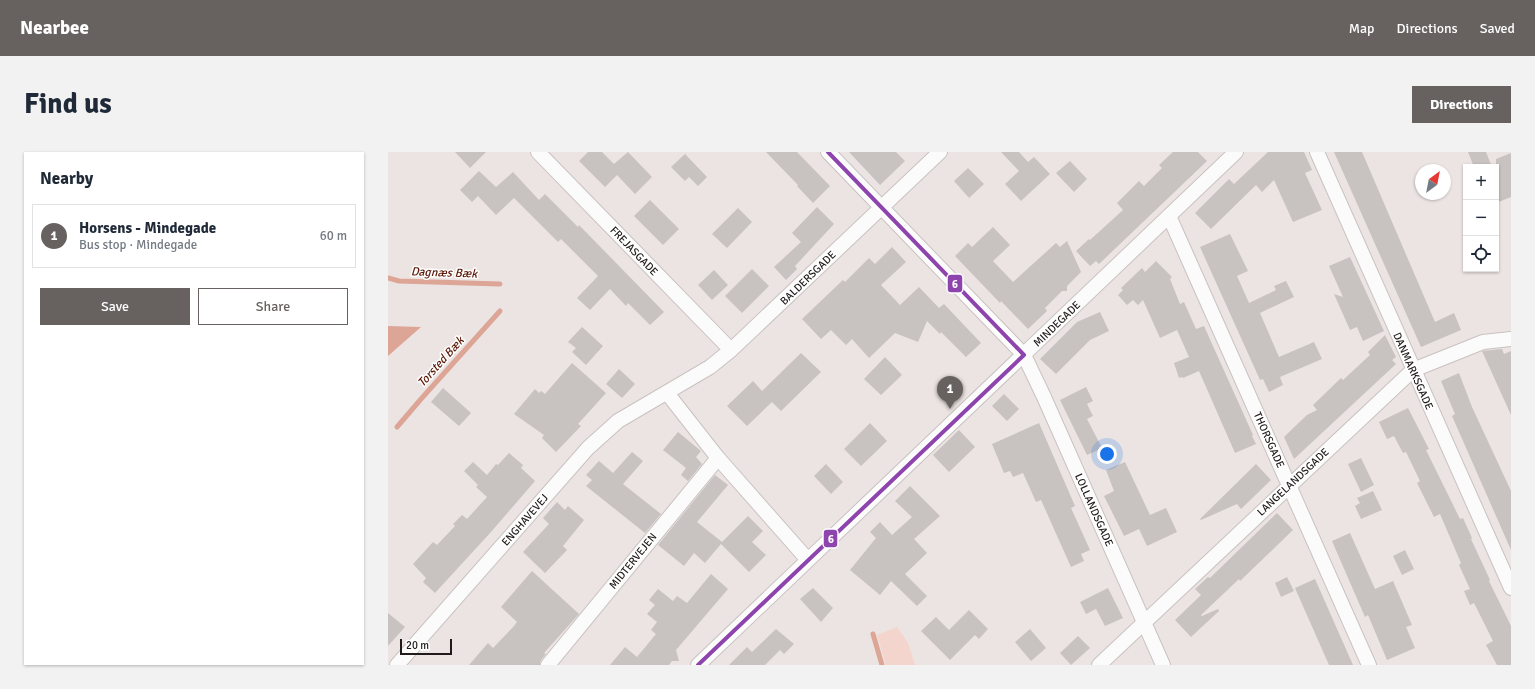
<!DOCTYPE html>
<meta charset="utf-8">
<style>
:root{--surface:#fff;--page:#f2f2f3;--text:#1f2937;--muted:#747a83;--line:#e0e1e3;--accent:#676160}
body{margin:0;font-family:Signika,sans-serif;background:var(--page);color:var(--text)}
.controls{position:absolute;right:12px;top:12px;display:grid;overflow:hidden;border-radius:0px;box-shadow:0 1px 3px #0004}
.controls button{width:36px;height:36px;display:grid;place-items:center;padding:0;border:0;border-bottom:1px solid var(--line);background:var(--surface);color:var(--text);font:20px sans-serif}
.compass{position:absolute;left:1027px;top:12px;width:36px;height:36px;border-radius:50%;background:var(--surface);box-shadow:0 1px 3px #0004;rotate:32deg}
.scale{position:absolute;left:12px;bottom:10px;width:52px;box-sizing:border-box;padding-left:4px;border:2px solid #201b1a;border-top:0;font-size:11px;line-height:14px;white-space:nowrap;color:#201b1a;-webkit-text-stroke:3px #fff;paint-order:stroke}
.you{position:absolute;left:719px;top:302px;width:14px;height:14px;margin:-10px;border:3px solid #fff;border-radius:50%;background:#1a73e8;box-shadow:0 0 0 6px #1a73e833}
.badge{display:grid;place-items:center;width:26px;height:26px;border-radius:50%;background:var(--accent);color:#fff;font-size:13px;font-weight:700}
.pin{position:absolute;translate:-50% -33px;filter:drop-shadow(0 1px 2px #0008)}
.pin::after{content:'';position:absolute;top:21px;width:14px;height:12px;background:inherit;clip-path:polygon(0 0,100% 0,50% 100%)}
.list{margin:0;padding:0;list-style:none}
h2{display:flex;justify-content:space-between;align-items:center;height:52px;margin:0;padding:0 16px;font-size:17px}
h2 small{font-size:13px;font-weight:400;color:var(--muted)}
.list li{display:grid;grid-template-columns:26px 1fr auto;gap:12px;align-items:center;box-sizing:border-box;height:64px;margin:0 8px 8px;padding:0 8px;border:1px solid var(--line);border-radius:0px}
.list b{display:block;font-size:15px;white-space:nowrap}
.list p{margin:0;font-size:13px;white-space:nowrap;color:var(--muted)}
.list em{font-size:13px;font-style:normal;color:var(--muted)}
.actions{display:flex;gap:8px;padding:12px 16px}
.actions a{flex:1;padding:9px 0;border:1px solid var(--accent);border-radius:0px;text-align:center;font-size:14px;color:var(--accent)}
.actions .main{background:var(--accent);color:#fff}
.icon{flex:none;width:22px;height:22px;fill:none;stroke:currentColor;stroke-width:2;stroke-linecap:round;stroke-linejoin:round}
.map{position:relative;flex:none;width:1123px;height:513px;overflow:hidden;border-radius:0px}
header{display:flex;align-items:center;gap:24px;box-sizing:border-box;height:56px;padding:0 20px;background:var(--accent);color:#fff}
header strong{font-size:19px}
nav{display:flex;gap:22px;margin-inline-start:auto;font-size:14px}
.intro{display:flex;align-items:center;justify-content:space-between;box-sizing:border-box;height:96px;padding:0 24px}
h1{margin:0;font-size:28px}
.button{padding:10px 18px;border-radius:0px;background:var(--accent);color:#fff;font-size:14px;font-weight:700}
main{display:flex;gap:24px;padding:0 24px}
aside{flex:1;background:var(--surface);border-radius:0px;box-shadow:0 1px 3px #0004}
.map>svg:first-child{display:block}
.green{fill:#f3d5cd}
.water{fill:#dca596}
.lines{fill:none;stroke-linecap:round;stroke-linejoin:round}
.stream{stroke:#dca596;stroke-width:5}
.building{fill:#c8c2c0}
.street-casing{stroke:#c8c2c0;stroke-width:16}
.street{stroke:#fcfbfb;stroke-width:14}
.bus-1-casing{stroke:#fff;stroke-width:7}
.bus-1{stroke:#8e44ad;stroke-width:4}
.labels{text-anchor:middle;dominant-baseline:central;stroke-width:3;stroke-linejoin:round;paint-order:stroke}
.street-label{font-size:11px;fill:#201b1a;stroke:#fff}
.water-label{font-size:12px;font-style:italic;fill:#5a1705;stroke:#fff}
.line-badge{stroke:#fff;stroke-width:1.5}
.badge-label{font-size:11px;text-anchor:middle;font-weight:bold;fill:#fff}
</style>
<header>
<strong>Nearbee</strong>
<nav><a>Map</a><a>Directions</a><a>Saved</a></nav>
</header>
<div class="intro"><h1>Find us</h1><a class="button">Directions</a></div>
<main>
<aside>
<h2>Nearby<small></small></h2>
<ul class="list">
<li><span class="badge">1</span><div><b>Horsens - Mindegade</b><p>Bus stop · Mindegade</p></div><em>60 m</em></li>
</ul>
<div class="actions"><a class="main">Save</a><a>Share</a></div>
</aside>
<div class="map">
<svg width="1123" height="513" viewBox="0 0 1123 513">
<rect width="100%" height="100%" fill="#ece4e2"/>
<polygon class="green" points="509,475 520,491 527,513 498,513 489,483"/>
<polygon class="water" points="0,174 33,175 0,204"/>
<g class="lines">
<g class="stream">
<polyline points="0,126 11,129 112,132"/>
<polyline points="9,275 33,247 112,159"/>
<polyline points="485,482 494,513"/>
</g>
</g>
<g class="building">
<polygon points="67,0 98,0 82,16"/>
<polygon points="200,0 214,0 226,12 240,0 264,25 247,42 229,23 217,35 191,9"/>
<polygon points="378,0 409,0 442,34 425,51 409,34 410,33"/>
<polygon points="461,0 508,0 517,9 492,33"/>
<polygon points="613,0 631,0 640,10 646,5 662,22 633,49 617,32 631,19"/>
<polygon points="785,0 810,0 819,9 711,112 708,109 702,114 688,99 701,87 702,88 735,58 729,51 751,29 756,34 774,16 771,13"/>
<polygon points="880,0 916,0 924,18 917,21 934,58 905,70 886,28 874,40 868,33 823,77 807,61 841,27 846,32"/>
<polygon points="946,0 974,0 1047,170 1066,161 1073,178 1033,195"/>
<polygon points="1080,0 1098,0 1104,15 1086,15"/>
<polygon points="1123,1 1123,45 1108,51 1108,7"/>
<polygon points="297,2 319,25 310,34 301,25 297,29 283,15"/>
<polygon points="682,9 699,27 686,40 668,21"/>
<polygon points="580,16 596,32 581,46 566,29"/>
<polygon points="91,19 108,35 125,20 151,48 157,42 190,75 191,73 276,160 262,173 240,151 238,154 222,137 202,158 189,146 210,124 173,87 170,90 126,46 108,63 90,44 84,50 72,38"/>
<polygon points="262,48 291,77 275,93 246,64"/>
<polygon points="429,55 446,72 407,114 409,117 398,128 386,115 413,90 404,81"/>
<polygon points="350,56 364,70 339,96 324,82"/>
<polygon points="605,75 622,93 605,109 625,130 668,91 672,95 679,89 693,120 679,134 679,139 674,139 657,156 659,159 640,177 613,149 612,151 567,104 580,91 584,95"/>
<polygon points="842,82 860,119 849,124 861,151 888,138 886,134 898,129 906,145 872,161 891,205 926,190 934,207 892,225 895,233 881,240 875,227 872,228 812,95"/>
<polygon points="504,95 518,110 493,133 512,153 531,135 551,156 556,152 593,191 578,205 553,180 552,182 539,169 530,190 507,181 481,206 464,187 458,193 443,178 433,187 414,167 455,128 457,130 481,106 487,112"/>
<polygon points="962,105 996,179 975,189 969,175 962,178 946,142 955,145 941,114"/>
<polygon points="768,109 784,125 782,127 792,152 796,150 808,177 816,174 865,283 864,284 868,292 847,301 811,219 795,226 794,225 791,226 786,211 801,205 789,178 772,186 755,148 750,153 745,148 739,153 730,143 735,138 733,136 754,116 757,120"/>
<polygon points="364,117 381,134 354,161 337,144"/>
<polygon points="326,118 340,133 324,148 310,133"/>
<polygon points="712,160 721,179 702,188 668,222 652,207 689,170"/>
<polygon points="194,175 215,194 198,213 184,200 188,196 180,190"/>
<polygon points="997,183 1008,205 1004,208 1008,212 906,307 896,285 919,263 929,258 925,253 953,226 955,228 982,203 980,200"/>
<polygon points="1114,197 1116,202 1123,199 1123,263 1094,199"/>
<polygon points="413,201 433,220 393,259 384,250 359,274 339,254 365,229 374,239"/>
<polygon points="497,205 514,223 493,243 476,227"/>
<polygon points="184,211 218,241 190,272 193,274 168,300 154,286 156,283 126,262 147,237 151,241 153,239 157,242"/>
<polygon points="231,217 247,232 234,246 218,232"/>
<polygon points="1071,221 1084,255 1123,339 1123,398 1064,264 1067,262 1053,229"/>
<polygon points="698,235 705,249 699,252 705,264 699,267 714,296 699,303 672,248"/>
<polygon points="55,236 83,261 71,274 43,250"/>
<polygon points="616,242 631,257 619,269 604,254"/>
<polygon points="1020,256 1041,297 1038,298 1072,367 1075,366 1084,386 1083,387 1102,428 1101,429 1123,474 1123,513 1109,513 1098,493 1105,489 1086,451 1082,453 1076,439 1082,437 1071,413 1073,411 1052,362 1046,365 1029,331 1032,329 1018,300 1015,301 1006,284 999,287 991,270"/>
<polygon points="482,271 499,289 473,314 456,297"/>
<polygon points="651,271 687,354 683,356 702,398 693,402 696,409 683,415 653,348 648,350 635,321 625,325 622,319 616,321 604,292"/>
<polygon points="571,278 587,295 561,320 545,303"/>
<polygon points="290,280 313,299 308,305 314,312 300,329 293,323 298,316 275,298"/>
<polygon points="244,300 255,309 235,332 273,362 257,381 198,334 204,328 198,323 211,309 225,321"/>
<polygon points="121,301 135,313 133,316 147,329 103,380 47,441 35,430 38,426 25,412 45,390 49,393 67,374 65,372 74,363 79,367 99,345 88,335 90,333 76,319 85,310 99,323 108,312 110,313"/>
<polygon points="973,306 986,333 973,340 960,312"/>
<polygon points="737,310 762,363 778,356 789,380 759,394 751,377 736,384 716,344 726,339 718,318"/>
<polygon points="438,312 455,330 443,342 426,324"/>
<polygon points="868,312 883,328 853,357 849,352 813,368 812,367"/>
<polygon points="327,323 340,333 309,370 334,390 360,364 375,379 364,390 378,403 361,420 333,392 317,411 306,401 296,414 270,393"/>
<polygon points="522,334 552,364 526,387 539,401 517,422 539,444 529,454 503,429 492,443 462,418 488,386 482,380 492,370 504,383 524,365 507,349"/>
<polygon points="985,339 994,358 973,367 967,354 972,351 969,346"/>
<polygon points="169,350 177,358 180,354 196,368 175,394 179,398 157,421 135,400 161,372 155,366"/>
<polygon points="889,361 905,378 852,429 851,427 813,463 814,464 830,457 831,459 803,485 787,468 813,443 807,437 820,425 822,426"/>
<polygon points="962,381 987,437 1005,429 1024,473 1018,475 1027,496 999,508 980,463 977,465 944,389"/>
<polygon points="1017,398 1026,417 1014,423 1005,404"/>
<polygon points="144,419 191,462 156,501 158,502 153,508 152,513 81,513 100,491 105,496 126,474 129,470 113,455"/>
<polygon points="323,422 340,437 288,498 291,509 284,509 281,513 222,513 237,495 249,505 268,482 263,478 269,470 259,462 267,453 261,448 270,437 285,449 289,444 299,451"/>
<polygon points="899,425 906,439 893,445 887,431"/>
<polygon points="927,427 965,513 941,513 907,436"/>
<polygon points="425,436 445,456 433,470 412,447"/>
<polygon points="720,436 735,466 717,474 708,457 698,462 692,450"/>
<polygon points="581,458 600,477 591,487 587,483 562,508 533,479 548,465 561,478"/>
<polygon points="0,461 17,475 0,494"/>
<polygon points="388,477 406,492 396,502 392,498 377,513 341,513 359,495 364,500"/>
<polygon points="642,477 658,496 643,509 627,490"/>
<polygon points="690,484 702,496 683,513 672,501"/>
</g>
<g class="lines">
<g class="street-casing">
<g id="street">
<polyline points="150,0 343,198"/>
<polyline points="440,0 636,203 656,245 775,513"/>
<polyline points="929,0 1123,436"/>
<polyline points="781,64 981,513"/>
<polyline points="279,241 330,306 420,408"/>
<polyline points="9,513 200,296 230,269 322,215 343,198 552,0"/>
<polyline points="160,513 330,306"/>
<polyline points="310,513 848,0"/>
<polyline points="711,513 1025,218 1095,190 1123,187"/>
</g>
</g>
<use href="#street" class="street"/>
<g class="bus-1-casing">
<polyline id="bus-1" points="310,513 636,203 440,0"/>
</g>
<use href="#bus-1" class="bus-1"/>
</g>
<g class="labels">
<g class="street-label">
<text transform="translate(246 99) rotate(46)">FREJASGADE</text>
<text transform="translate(420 126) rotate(-44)">BALDERSGADE</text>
<text transform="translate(669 172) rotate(-44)">MINDEGADE</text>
<text transform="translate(1025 219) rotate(66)">DANMARKSGADE</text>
<text transform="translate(881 288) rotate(66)">THORSGADE</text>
<text transform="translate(905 330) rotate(-43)">LANGELANDSGADE</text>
<text transform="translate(706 358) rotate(66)">LOLLANDSGADE</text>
<text transform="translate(137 368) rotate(-49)">ENGHAVEVEJ</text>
<text transform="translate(245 409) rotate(-51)">MIDTERVEJEN</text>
</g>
<g class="water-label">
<text transform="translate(56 121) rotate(2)">Dagnæs Bæk</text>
<text transform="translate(53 210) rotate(-48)">Torsted Bæk</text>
</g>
</g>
<g class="line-badge">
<rect x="559" y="122" width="16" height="19" rx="4" fill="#8e44ad"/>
<rect x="435" y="377" width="15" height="19" rx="4" fill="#8e44ad"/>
</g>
<g class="badge-label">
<text x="567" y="136">6</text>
<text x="443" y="391">6</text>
</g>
</svg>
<div class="controls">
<button>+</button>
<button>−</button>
<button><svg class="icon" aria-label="locate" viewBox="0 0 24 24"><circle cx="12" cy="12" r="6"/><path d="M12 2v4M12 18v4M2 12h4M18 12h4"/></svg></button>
</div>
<svg class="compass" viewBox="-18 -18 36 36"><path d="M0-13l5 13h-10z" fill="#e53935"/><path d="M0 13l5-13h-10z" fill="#747a83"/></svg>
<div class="scale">20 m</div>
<div class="you"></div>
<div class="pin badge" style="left:562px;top:257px">1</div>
</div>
</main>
